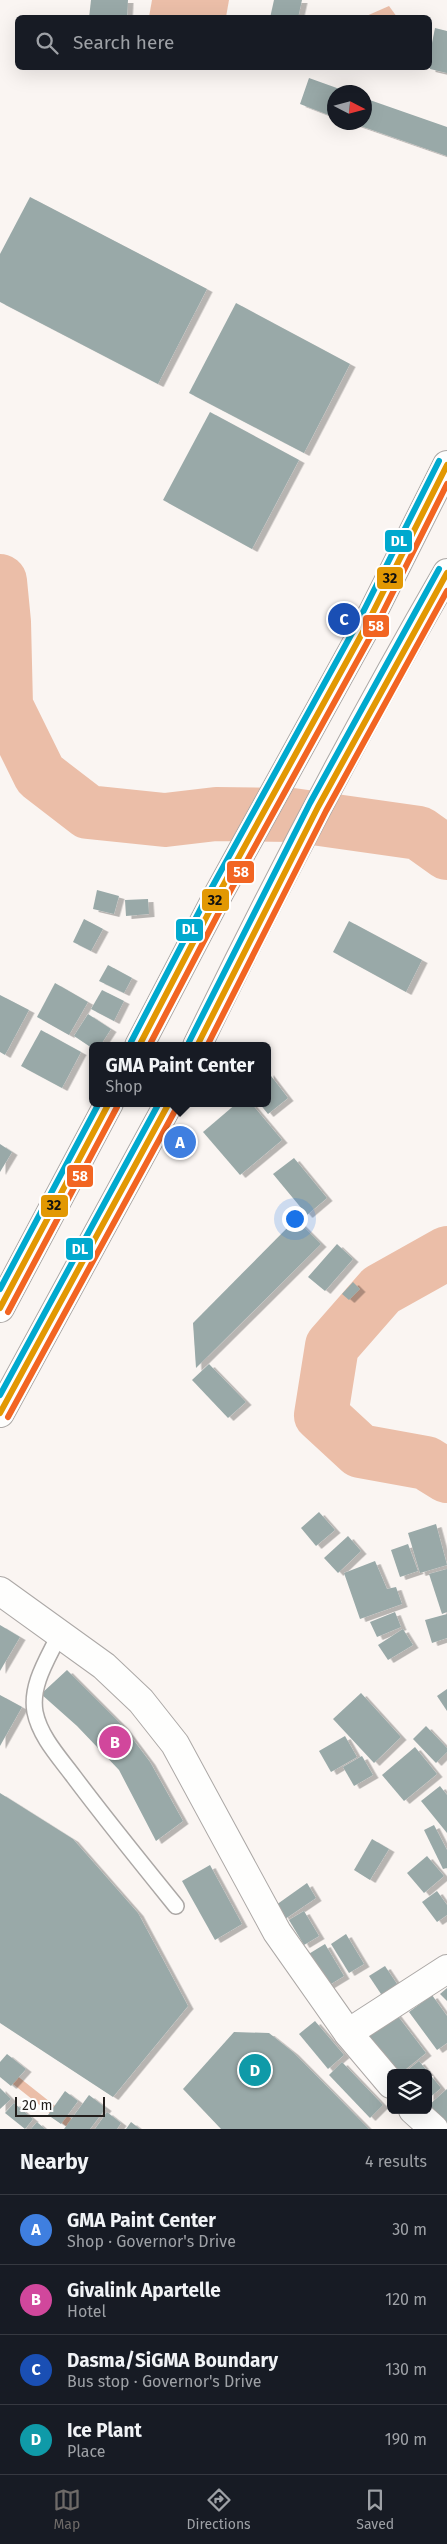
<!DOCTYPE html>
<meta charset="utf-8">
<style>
:root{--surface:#171b24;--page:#20242c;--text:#f1f3f6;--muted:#9ea1a6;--line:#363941;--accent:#6e6a68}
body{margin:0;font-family:"Fira Sans",sans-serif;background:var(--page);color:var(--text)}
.controls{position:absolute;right:15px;bottom:15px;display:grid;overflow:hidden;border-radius:8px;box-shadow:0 5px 20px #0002}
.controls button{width:45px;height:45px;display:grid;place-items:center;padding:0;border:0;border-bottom:1px solid var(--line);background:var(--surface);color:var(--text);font:25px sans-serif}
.compass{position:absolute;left:327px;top:85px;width:45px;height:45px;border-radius:50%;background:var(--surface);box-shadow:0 5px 20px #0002;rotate:96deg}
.scale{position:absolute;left:15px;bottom:12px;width:90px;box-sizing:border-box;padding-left:5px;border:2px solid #231f1d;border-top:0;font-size:14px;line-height:18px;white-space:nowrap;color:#231f1d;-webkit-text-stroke:4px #fff;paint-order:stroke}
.you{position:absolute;left:294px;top:1218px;width:18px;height:18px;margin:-12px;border:4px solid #fff;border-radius:50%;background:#1a73e8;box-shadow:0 0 0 8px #1a73e833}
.badge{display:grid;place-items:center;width:32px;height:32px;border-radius:50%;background:var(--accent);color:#fff;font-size:16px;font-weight:700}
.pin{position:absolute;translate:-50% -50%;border:2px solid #fff;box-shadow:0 1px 5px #0006}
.popup{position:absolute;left:89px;top:1042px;width:182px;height:65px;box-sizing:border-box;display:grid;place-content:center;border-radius:8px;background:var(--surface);filter:drop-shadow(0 1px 4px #0005);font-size:16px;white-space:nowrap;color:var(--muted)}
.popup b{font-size:19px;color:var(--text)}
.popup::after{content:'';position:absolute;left:50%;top:100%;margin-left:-10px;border:10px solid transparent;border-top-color:var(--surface)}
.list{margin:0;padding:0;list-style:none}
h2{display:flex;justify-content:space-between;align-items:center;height:65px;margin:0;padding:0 20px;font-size:21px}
h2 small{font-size:16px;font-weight:400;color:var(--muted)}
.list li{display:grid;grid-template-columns:32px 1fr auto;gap:15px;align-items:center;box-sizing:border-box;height:70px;padding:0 20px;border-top:1px solid var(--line)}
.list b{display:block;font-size:19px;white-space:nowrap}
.list p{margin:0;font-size:16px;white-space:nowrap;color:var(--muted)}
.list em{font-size:16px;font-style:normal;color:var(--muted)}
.icon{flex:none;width:28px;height:28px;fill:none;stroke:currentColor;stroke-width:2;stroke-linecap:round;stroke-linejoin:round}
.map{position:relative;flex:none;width:447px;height:2129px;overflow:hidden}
.search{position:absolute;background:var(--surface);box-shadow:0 5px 20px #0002;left:15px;right:15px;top:15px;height:55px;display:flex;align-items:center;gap:12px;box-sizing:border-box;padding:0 18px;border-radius:8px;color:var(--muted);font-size:19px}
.sheet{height:345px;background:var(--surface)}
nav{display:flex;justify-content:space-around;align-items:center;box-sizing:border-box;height:70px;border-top:1px solid var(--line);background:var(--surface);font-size:14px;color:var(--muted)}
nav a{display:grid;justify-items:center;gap:2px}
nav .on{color:var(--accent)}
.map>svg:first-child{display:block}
.water{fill:#ebbea8}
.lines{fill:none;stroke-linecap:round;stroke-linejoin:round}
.stream{stroke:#ebbea8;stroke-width:9}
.river{stroke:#ebbea8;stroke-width:54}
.building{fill:#99a9a8;filter:url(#shadow)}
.service-casing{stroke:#aca8a6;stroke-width:18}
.minor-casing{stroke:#aca8a6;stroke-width:30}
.trunk-casing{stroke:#aca8a6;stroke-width:30}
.service{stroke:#fefefd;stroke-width:15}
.minor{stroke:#fefefd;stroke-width:28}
.trunk{stroke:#fefefd;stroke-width:28}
.bus-1-casing{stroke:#fff;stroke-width:10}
.bus-2-casing{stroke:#fff;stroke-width:10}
.bus-3-casing{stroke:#fff;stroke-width:10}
.bus-1{stroke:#e29803;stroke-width:6}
.bus-2{stroke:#f26522;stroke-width:6}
.bus-3{stroke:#00a9ce;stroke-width:6}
.line-badge{stroke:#fff;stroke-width:2}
.badge-label{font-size:14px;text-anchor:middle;font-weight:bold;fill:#fff}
.pale-badge-label{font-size:14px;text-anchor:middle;font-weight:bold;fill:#111}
</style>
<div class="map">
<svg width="447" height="2129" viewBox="0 0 447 2129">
<defs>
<filter id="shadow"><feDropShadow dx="5.5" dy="3" stdDeviation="0" flood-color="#0004"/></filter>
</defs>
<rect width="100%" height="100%" fill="#faf5f2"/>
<g class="water">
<polygon points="152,0 229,0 226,17 149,17"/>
<polygon points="389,6 397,17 364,17"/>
</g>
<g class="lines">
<polyline class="stream" points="0,2068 77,2129"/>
<g class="river">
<polyline points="0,581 4,622 6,706 40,775 88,812 165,820 216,814 292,815 419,833 447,853"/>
<polyline points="447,1253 381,1290 332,1346 321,1415 360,1451 426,1463 447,1476"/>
</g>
</g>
<g class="building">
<polygon points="91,0 128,0 127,18 89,18"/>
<polygon points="274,0 302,0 298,18 270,18"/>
<polygon points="435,28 447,31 447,73 430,69 430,53"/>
<polygon points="309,78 348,92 334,92 334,117 300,104"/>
<polygon points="364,98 447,127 447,156 352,123 364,122"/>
<polygon points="30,197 207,289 158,384 0,302 0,254"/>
<polygon points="236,303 350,364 304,453 189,393"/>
<polygon points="210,412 299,460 252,549 163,500"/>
<polygon points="97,890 119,896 114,914 93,909"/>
<polygon points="148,899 149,914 126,916 125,900"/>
<polygon points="84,919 103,929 91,951 73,942"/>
<polygon points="349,921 422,960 406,992 333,952"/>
<polygon points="108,965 132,978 124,993 99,981"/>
<polygon points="55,983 88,1002 69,1035 37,1017"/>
<polygon points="102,990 124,1001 114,1021 91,1009"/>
<polygon points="0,995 29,1010 5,1055 0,1052"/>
<polygon points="88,1014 111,1029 100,1046 92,1046 92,1048 74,1036"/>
<polygon points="41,1030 81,1052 62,1088 21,1066"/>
<polygon points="268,1072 288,1098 268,1114 259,1103 268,1103"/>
<polygon points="237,1103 251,1103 282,1140 240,1175 203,1132"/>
<polygon points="0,1144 12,1152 0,1172"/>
<polygon points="294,1158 327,1198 307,1215 273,1174"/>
<polygon points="296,1219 321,1244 196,1368 193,1323"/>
<polygon points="337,1244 353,1259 325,1291 308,1277"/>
<polygon points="353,1282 360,1289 349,1300 342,1294"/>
<polygon points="209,1364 246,1402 228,1418 192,1380"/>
<polygon points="319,1512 335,1530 316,1546 301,1528"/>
<polygon points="436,1524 447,1565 420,1573 408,1533"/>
<polygon points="348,1536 361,1551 338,1573 324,1558"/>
<polygon points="408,1544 418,1571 400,1577 391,1550"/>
<polygon points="375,1561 387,1589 396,1587 402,1604 360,1619 344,1573"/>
<polygon points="447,1569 447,1612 442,1614 429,1574"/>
<polygon points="395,1612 401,1627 377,1637 370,1622"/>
<polygon points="447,1614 447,1638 432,1643 425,1620"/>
<polygon points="0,1625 20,1637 0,1671"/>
<polygon points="403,1629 413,1645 388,1660 378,1645"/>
<polygon points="67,1670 123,1726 150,1762 183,1821 156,1841 119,1770 77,1726 41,1694"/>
<polygon points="447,1689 447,1711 437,1696"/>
<polygon points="361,1693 401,1737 374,1763 333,1719"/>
<polygon points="0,1695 22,1707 0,1746"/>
<polygon points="426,1726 447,1748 447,1752 436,1763 413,1739"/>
<polygon points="345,1736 357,1757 331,1772 319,1751"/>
<polygon points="415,1747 437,1774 404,1801 382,1775"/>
<polygon points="362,1756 373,1775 354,1786 343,1767"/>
<polygon points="440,1786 447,1795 447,1833 421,1801"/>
<polygon points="0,1793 73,1839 138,1913 188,2006 113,2097 0,2023"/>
<polygon points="434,1825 447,1850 447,1868 443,1869 424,1830"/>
<polygon points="372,1839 389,1849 370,1880 354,1870"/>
<polygon points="427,1856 444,1876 424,1893 407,1873"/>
<polygon points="210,1865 242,1924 215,1940 182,1881"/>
<polygon points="307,1883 316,1898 285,1919 276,1905"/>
<polygon points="437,1891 447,1905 447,1915 437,1922 422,1902"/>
<polygon points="304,1911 319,1936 304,1945 289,1920"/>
<polygon points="346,1934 364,1964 349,1973 331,1944"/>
<polygon points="325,1944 344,1976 326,1987 307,1955"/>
<polygon points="385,1966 399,1987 383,1997 369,1976"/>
<polygon points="447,1988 447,2001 440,1994"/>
<polygon points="432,1995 447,2016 447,2043 437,2050 409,2012"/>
<polygon points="394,2011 426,2053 401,2073 391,2073 361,2037"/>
<polygon points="315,2021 344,2055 328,2069 299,2034"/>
<polygon points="234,2032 269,2033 293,2052 369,2129 221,2129 183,2089"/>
<polygon points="7,2054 26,2069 11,2086 0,2077 0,2062"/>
<polygon points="419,2061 441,2088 428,2099 428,2073 404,2073"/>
<polygon points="342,2062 383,2105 370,2118 329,2075"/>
<polygon points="0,2088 11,2099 0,2109"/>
<polygon points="447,2089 447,2129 428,2106"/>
<polygon points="65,2091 78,2101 61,2124 48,2115"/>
<polygon points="89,2095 106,2108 90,2129 64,2129"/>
<polygon points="14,2103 33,2119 25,2129 5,2113"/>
<polygon points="107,2112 121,2123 117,2129 95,2129"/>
<polygon points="37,2122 45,2129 31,2129"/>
<polygon points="131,2122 140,2129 126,2129"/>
</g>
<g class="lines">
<g class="service-casing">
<path id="service" d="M60,1633c-11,24 -30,51 -25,79 5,25 25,46 39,65 33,44 68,87 102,129"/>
</g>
<g class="minor-casing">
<g id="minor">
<polyline points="0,1591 104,1666 141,1701 175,1744 277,1932 348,2033 391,2084"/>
<polyline points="348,2033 447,1969"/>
<polyline points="413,2110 434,2129"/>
</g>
</g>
<g class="trunk-casing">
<g id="trunk">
<polyline points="139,1046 219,893 364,630 447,465"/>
<path d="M197,1046c78,-161 161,-319 250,-473"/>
<polyline points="0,1308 109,1103"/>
<polyline points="0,1413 169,1103"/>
</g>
</g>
<use href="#service" class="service"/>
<use href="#minor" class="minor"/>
<use href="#trunk" class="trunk"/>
<g class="bus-1-casing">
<g id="bus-1">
<polyline points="139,1046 219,893 364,630 447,465"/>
<polyline points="197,1046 318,807 447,573"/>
<polyline points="0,1308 109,1103"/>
<polyline points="0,1413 169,1103"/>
</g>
</g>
<g class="bus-2-casing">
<g id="bus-2">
<polyline points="149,1046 227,897 372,634 447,484"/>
<polyline points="207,1046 326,811 447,591"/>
<polyline points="8,1312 117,1107"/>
<polyline points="8,1417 177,1107"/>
</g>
</g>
<g class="bus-3-casing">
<g id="bus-3">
<polyline points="131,1042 211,889 356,626 439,461"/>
<polyline points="189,1042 310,803 439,569"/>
<polyline points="0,1289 99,1103"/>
<polyline points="0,1395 159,1103"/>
</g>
</g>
<use href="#bus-1" class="bus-1"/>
<use href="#bus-2" class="bus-2"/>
<use href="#bus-3" class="bus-3"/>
</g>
<g class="line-badge">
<rect x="384" y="529" width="29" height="24" rx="5" fill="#00a9ce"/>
<rect x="376" y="566" width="28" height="24" rx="5" fill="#e29803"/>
<rect x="362" y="614" width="28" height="24" rx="5" fill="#f26522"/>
<rect x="226" y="860" width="29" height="24" rx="5" fill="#f26522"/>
<rect x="201" y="888" width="29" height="24" rx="5" fill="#e29803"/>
<rect x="175" y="918" width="29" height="24" rx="5" fill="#00a9ce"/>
<rect x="66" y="1164" width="28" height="24" rx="5" fill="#f26522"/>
<rect x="40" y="1194" width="29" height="24" rx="5" fill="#e29803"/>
<rect x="65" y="1237" width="29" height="24" rx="5" fill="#00a9ce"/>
</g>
<g class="badge-label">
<text x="399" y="546">DL</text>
<text x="376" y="631">58</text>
<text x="241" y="877">58</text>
<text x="190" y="934">DL</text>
<text x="80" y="1181">58</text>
<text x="80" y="1254">DL</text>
</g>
<g class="pale-badge-label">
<text x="390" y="583">32</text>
<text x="215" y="905">32</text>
<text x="54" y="1210">32</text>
</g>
</svg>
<div class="controls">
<button><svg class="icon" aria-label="layers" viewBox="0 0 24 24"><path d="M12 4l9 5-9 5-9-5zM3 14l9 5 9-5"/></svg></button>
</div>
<svg class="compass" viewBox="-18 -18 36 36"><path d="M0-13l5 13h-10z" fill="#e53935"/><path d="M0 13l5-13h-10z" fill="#9ea1a6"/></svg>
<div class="scale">20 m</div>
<div class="you"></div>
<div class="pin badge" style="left:180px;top:1142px;background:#3f7fe0">A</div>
<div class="popup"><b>GMA Paint Center</b>Shop</div>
<div class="pin badge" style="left:115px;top:1742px;background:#d1479c">B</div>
<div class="pin badge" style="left:344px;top:619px;background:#1a4fb4">C</div>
<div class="pin badge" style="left:255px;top:2070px;background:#0f9aa8">D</div>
<div class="search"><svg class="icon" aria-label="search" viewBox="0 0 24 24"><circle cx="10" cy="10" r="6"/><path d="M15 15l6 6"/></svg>Search here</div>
</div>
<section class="sheet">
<h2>Nearby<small>4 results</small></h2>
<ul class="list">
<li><span class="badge" style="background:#3f7fe0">A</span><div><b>GMA Paint Center</b><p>Shop · Governor's Drive</p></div><em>30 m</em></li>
<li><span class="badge" style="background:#d1479c">B</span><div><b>Givalink Apartelle</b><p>Hotel</p></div><em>120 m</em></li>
<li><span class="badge" style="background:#1a4fb4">C</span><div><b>Dasma/SiGMA Boundary</b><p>Bus stop · Governor's Drive</p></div><em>130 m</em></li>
<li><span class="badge" style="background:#0f9aa8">D</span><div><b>Ice Plant</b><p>Place</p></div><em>190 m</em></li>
</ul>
</section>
<nav>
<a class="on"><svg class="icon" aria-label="map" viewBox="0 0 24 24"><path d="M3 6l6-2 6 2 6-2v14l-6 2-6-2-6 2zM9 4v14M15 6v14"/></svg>Map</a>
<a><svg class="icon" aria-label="directions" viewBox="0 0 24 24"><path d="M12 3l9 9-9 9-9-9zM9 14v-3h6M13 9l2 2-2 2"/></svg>Directions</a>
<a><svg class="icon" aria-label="saved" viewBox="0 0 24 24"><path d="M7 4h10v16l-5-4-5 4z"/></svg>Saved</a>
</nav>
